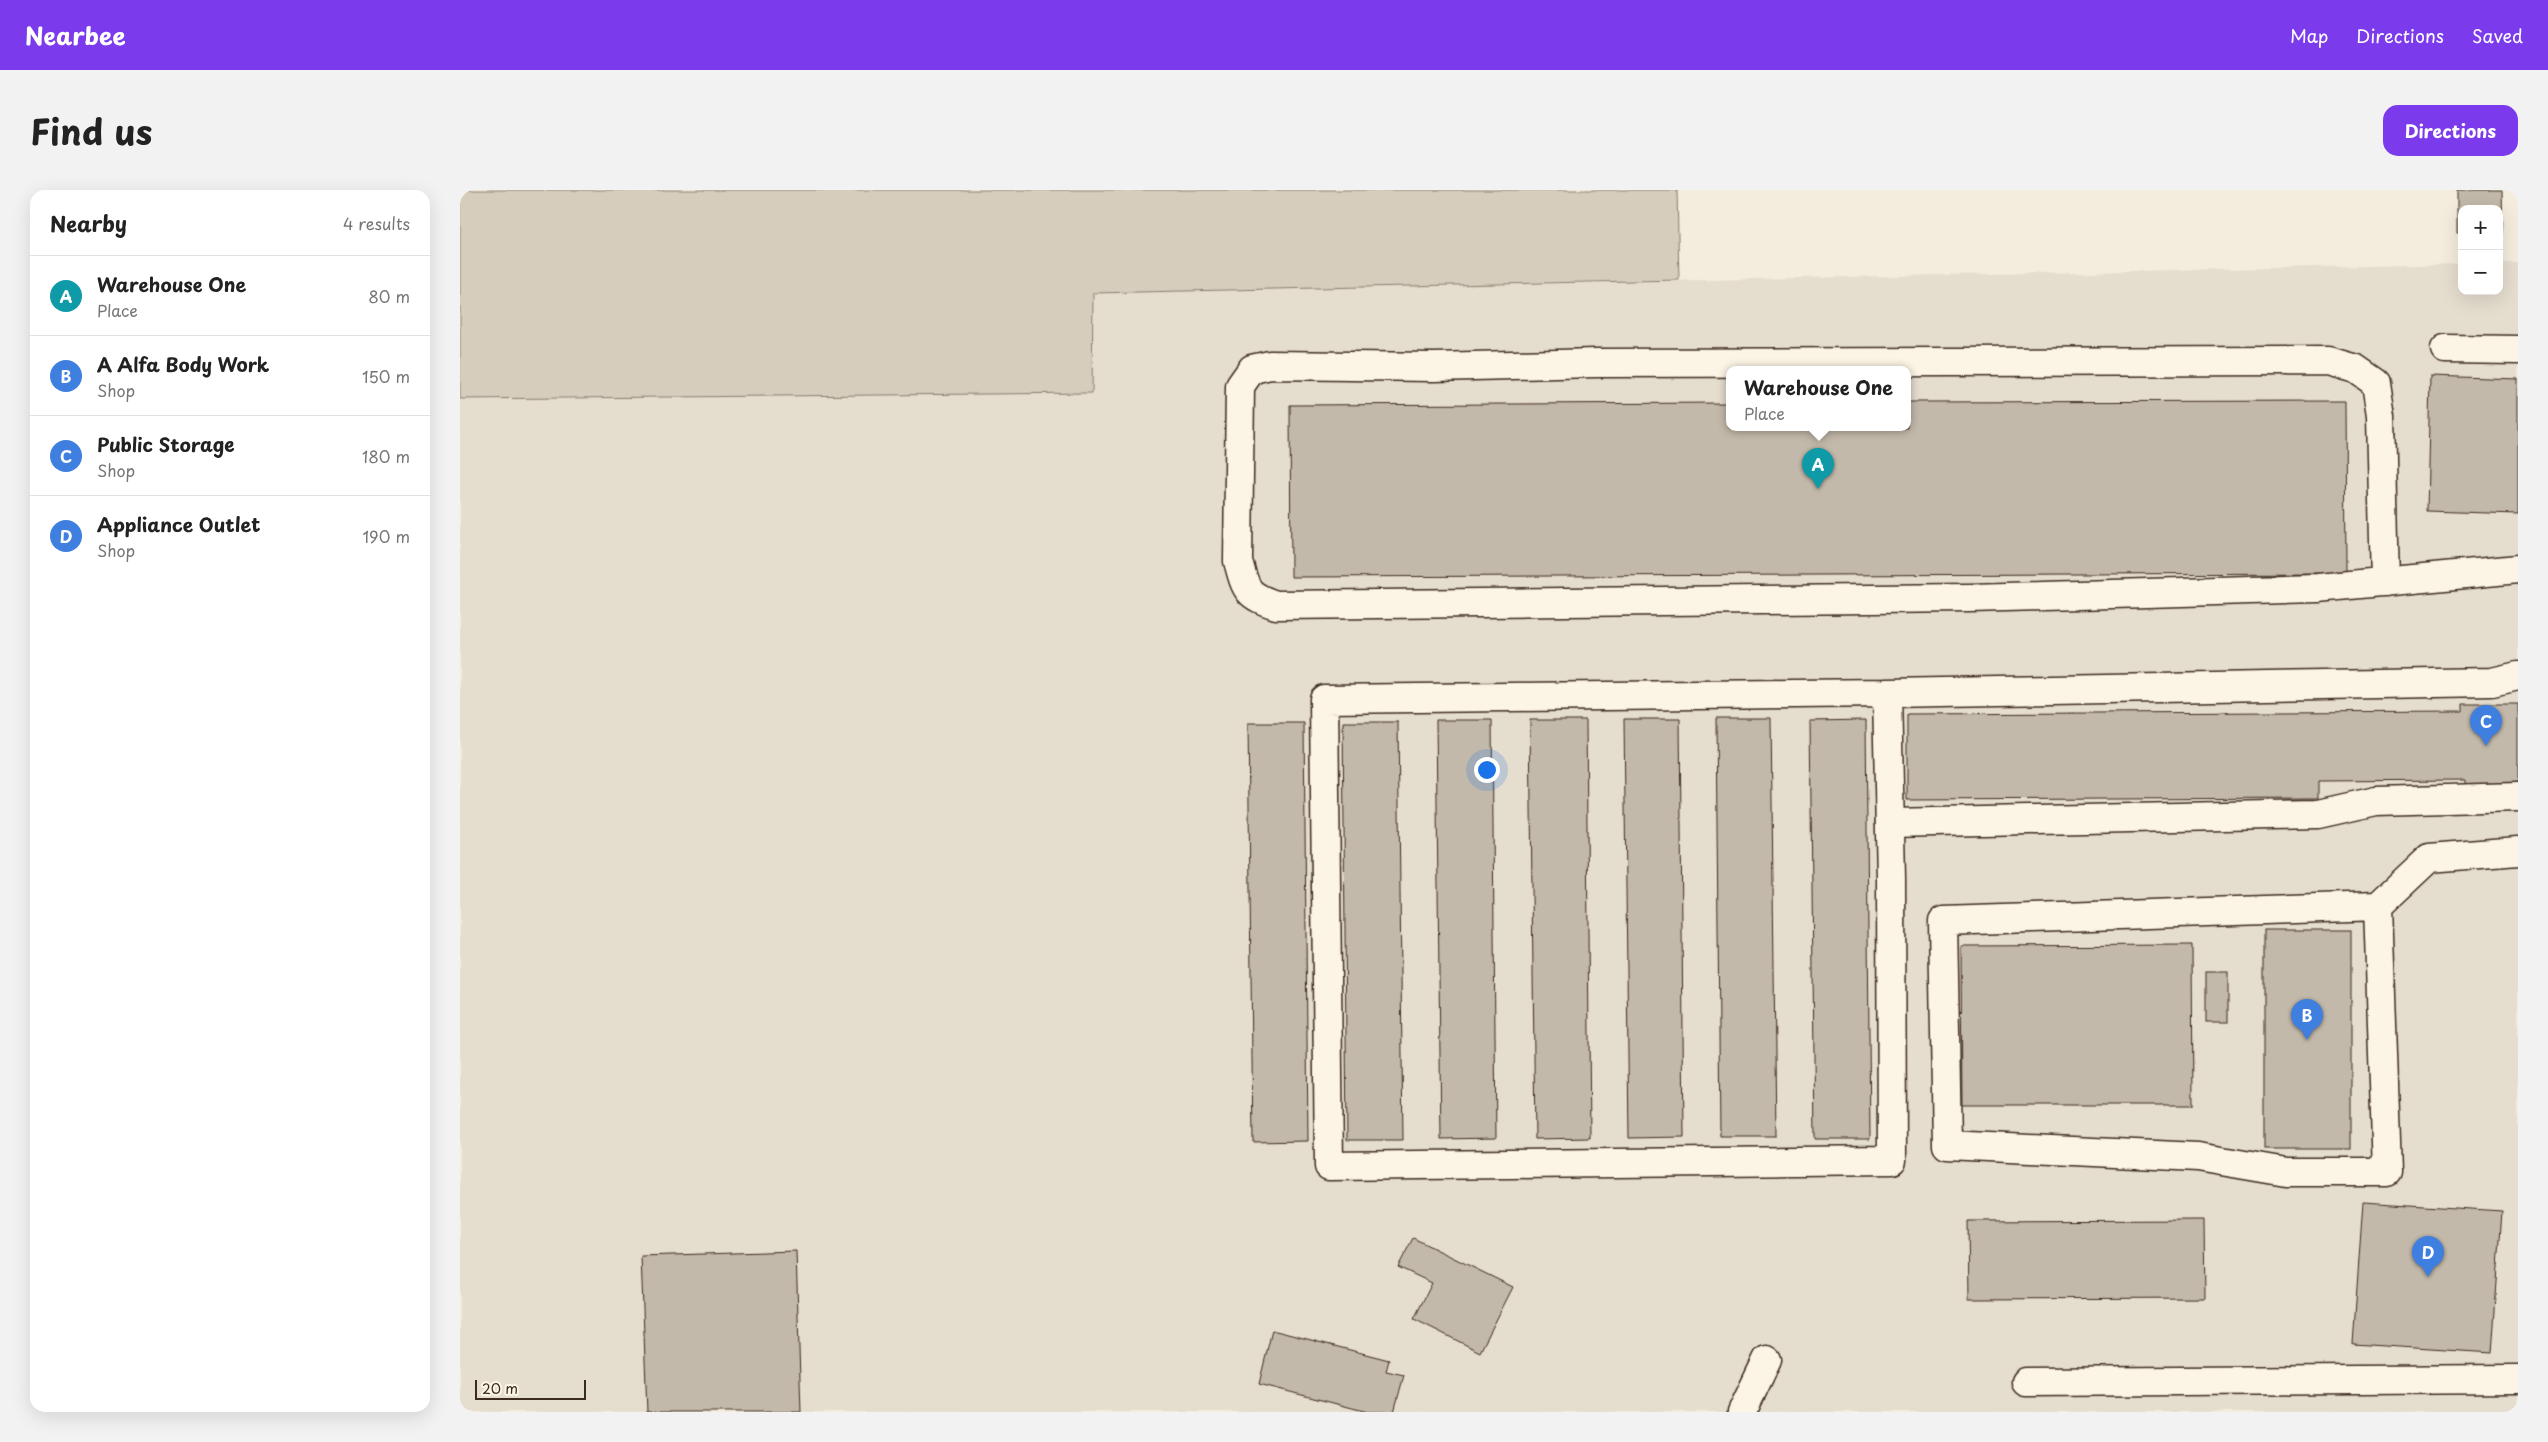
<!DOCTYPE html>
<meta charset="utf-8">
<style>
:root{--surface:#fff;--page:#f2f2f2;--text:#222;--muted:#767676;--line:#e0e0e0;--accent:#7c3aed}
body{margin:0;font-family:"Playpen Sans",sans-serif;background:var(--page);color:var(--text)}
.controls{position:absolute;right:15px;top:15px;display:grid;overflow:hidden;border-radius:10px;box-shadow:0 5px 20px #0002}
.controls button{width:45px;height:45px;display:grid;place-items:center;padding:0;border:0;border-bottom:1px solid var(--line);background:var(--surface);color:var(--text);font:25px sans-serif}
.scale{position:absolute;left:15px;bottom:12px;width:111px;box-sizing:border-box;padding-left:5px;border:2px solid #3b2a1e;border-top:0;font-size:14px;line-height:18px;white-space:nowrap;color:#3b2a1e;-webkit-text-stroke:4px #fcf5e5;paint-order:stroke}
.you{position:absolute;left:1026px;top:579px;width:18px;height:18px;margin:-12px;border:4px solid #fff;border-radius:50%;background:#1a73e8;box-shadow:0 0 0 8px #1a73e833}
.badge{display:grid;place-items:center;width:32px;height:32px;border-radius:50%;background:var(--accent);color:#fff;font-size:16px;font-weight:700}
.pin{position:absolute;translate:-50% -41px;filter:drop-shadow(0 1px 2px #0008)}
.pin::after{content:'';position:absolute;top:26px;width:18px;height:15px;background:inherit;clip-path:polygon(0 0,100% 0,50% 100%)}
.popup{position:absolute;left:1266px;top:176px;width:185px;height:65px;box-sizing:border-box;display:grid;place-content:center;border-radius:10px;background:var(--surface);filter:drop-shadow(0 1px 4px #0005);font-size:16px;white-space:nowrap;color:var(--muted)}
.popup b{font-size:19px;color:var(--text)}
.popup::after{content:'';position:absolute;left:50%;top:100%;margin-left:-10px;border:10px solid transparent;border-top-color:var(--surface)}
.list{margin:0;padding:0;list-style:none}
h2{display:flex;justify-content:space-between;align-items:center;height:65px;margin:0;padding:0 20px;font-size:21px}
h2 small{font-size:16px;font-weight:400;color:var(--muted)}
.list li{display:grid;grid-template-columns:32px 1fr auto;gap:15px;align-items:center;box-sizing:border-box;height:80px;padding:0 20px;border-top:1px solid var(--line)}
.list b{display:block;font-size:19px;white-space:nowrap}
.list p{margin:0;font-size:16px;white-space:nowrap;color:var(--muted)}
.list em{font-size:16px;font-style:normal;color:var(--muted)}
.map{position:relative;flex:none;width:2058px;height:1222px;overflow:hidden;border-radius:15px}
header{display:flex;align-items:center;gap:30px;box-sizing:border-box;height:70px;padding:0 25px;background:var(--accent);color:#fff}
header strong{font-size:24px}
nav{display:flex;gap:28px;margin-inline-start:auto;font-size:18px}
.intro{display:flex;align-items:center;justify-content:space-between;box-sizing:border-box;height:120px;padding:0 30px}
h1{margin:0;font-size:35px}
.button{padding:12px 22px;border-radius:15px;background:var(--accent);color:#fff;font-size:18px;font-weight:700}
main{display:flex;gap:30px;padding:0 30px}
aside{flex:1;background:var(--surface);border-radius:15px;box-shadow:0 5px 20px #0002}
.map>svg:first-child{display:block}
.built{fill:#e5ddce;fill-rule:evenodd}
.green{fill:#d6cdbd;stroke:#887c6e}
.building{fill:#c3b9aa;stroke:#3b2a1e}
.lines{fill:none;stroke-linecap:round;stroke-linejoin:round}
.minor-casing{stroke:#3b2a1e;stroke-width:31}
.minor{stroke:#fcf5e5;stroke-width:28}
</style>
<header>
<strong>Nearbee</strong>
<nav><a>Map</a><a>Directions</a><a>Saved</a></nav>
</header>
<div class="intro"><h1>Find us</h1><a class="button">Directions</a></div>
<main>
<aside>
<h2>Nearby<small>4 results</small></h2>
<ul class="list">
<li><span class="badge" style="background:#0f9aa8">A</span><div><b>Warehouse One</b><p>Place</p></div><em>80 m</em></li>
<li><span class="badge" style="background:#3f7fe0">B</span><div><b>A Alfa Body Work</b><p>Shop</p></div><em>150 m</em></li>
<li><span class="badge" style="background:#3f7fe0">C</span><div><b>Public Storage</b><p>Shop</p></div><em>180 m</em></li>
<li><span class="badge" style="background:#3f7fe0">D</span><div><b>Appliance Outlet</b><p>Shop</p></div><em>190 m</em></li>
</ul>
</aside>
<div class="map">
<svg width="2058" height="1222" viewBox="0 0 2058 1222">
<rect width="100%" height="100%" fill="#f4eddd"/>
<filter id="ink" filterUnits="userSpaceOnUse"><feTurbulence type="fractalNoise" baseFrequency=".02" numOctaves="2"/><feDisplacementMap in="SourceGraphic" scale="10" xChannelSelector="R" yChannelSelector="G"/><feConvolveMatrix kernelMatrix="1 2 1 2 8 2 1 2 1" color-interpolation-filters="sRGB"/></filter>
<g filter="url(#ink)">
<path class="built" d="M2039,73h19v1149h-2058v-1013l631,-6 1,-100 1370,-29v27h37zM1269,180h178v58h-178z"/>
<polygon class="green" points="0,0 1217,0 1219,90 633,103 632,203 0,209"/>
<g class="building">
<polygon points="1997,0 2042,0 2043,43 2039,43 2039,19 2002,19 2002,43 1997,43"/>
<polygon points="1970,186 2058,189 2058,324 1967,321"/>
<polygon points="1885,211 1886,383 831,387 830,215 1269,213 1269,238 1447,238 1447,212"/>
<polygon points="2003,514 2058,514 2058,594 2005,594 2005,590 1858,591 1858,608 1447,610 1447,524 2003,521"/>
<polygon points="1256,528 1311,528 1316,946 1260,946"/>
<polygon points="1164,529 1220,529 1224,947 1169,948"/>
<polygon points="976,530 1032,530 1036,948 981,949"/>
<polygon points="1070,530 1126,530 1130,948 1075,949"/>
<polygon points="1406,530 1410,949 1355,949 1350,531"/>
<polygon points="883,532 938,532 943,950 887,950"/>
<polygon points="788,533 844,533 848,951 793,952"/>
<rect x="1804" y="740" width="87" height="219"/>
<polygon points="1732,755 1733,915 1502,915 1501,756"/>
<rect x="1746" y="782" width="22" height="50"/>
<polygon points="1903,1012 2042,1021 2032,1163 1893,1154"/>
<polygon points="1744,1030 1745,1108 1509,1109 1508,1031"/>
<polygon points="953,1048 1053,1097 1020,1162 954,1129 972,1093 938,1077"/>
<polygon points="336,1061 341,1222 187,1222 181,1066"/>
<polygon points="812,1140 929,1170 926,1181 944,1185 934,1222 908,1222 799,1194"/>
</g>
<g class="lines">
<g class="minor-casing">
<g id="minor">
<polyline points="1985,159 2058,160"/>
<path d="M1925,392l-4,-166 -5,-33 -20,-14 -28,-8 -732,2 -162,4 -164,-2 -18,4 -12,17 -2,175c8,29 8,34 38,44l694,-7 348,-10 200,-19"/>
<polyline points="1427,503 1431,689 1432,970 869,976 864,509 1427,503 2032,492 2058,486"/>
<polyline points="1430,633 1858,624 1916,611 2058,607"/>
<polyline points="1918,716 1927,982 1826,982 1738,967 1487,955 1483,731 1918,716 1969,668 2058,661"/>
<polyline points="1566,1192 2058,1189"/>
<polyline points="1282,1222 1307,1170"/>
</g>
</g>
<use href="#minor" class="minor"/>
</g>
</g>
</svg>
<div class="controls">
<button>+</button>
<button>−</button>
</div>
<div class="scale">20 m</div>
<div class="you"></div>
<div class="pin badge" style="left:1358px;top:299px;background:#0f9aa8">A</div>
<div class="popup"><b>Warehouse One</b>Place</div>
<div class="pin badge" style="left:1847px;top:850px;background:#3f7fe0">B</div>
<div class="pin badge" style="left:2026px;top:556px;background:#3f7fe0">C</div>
<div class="pin badge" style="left:1968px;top:1087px;background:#3f7fe0">D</div>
</div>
</main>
